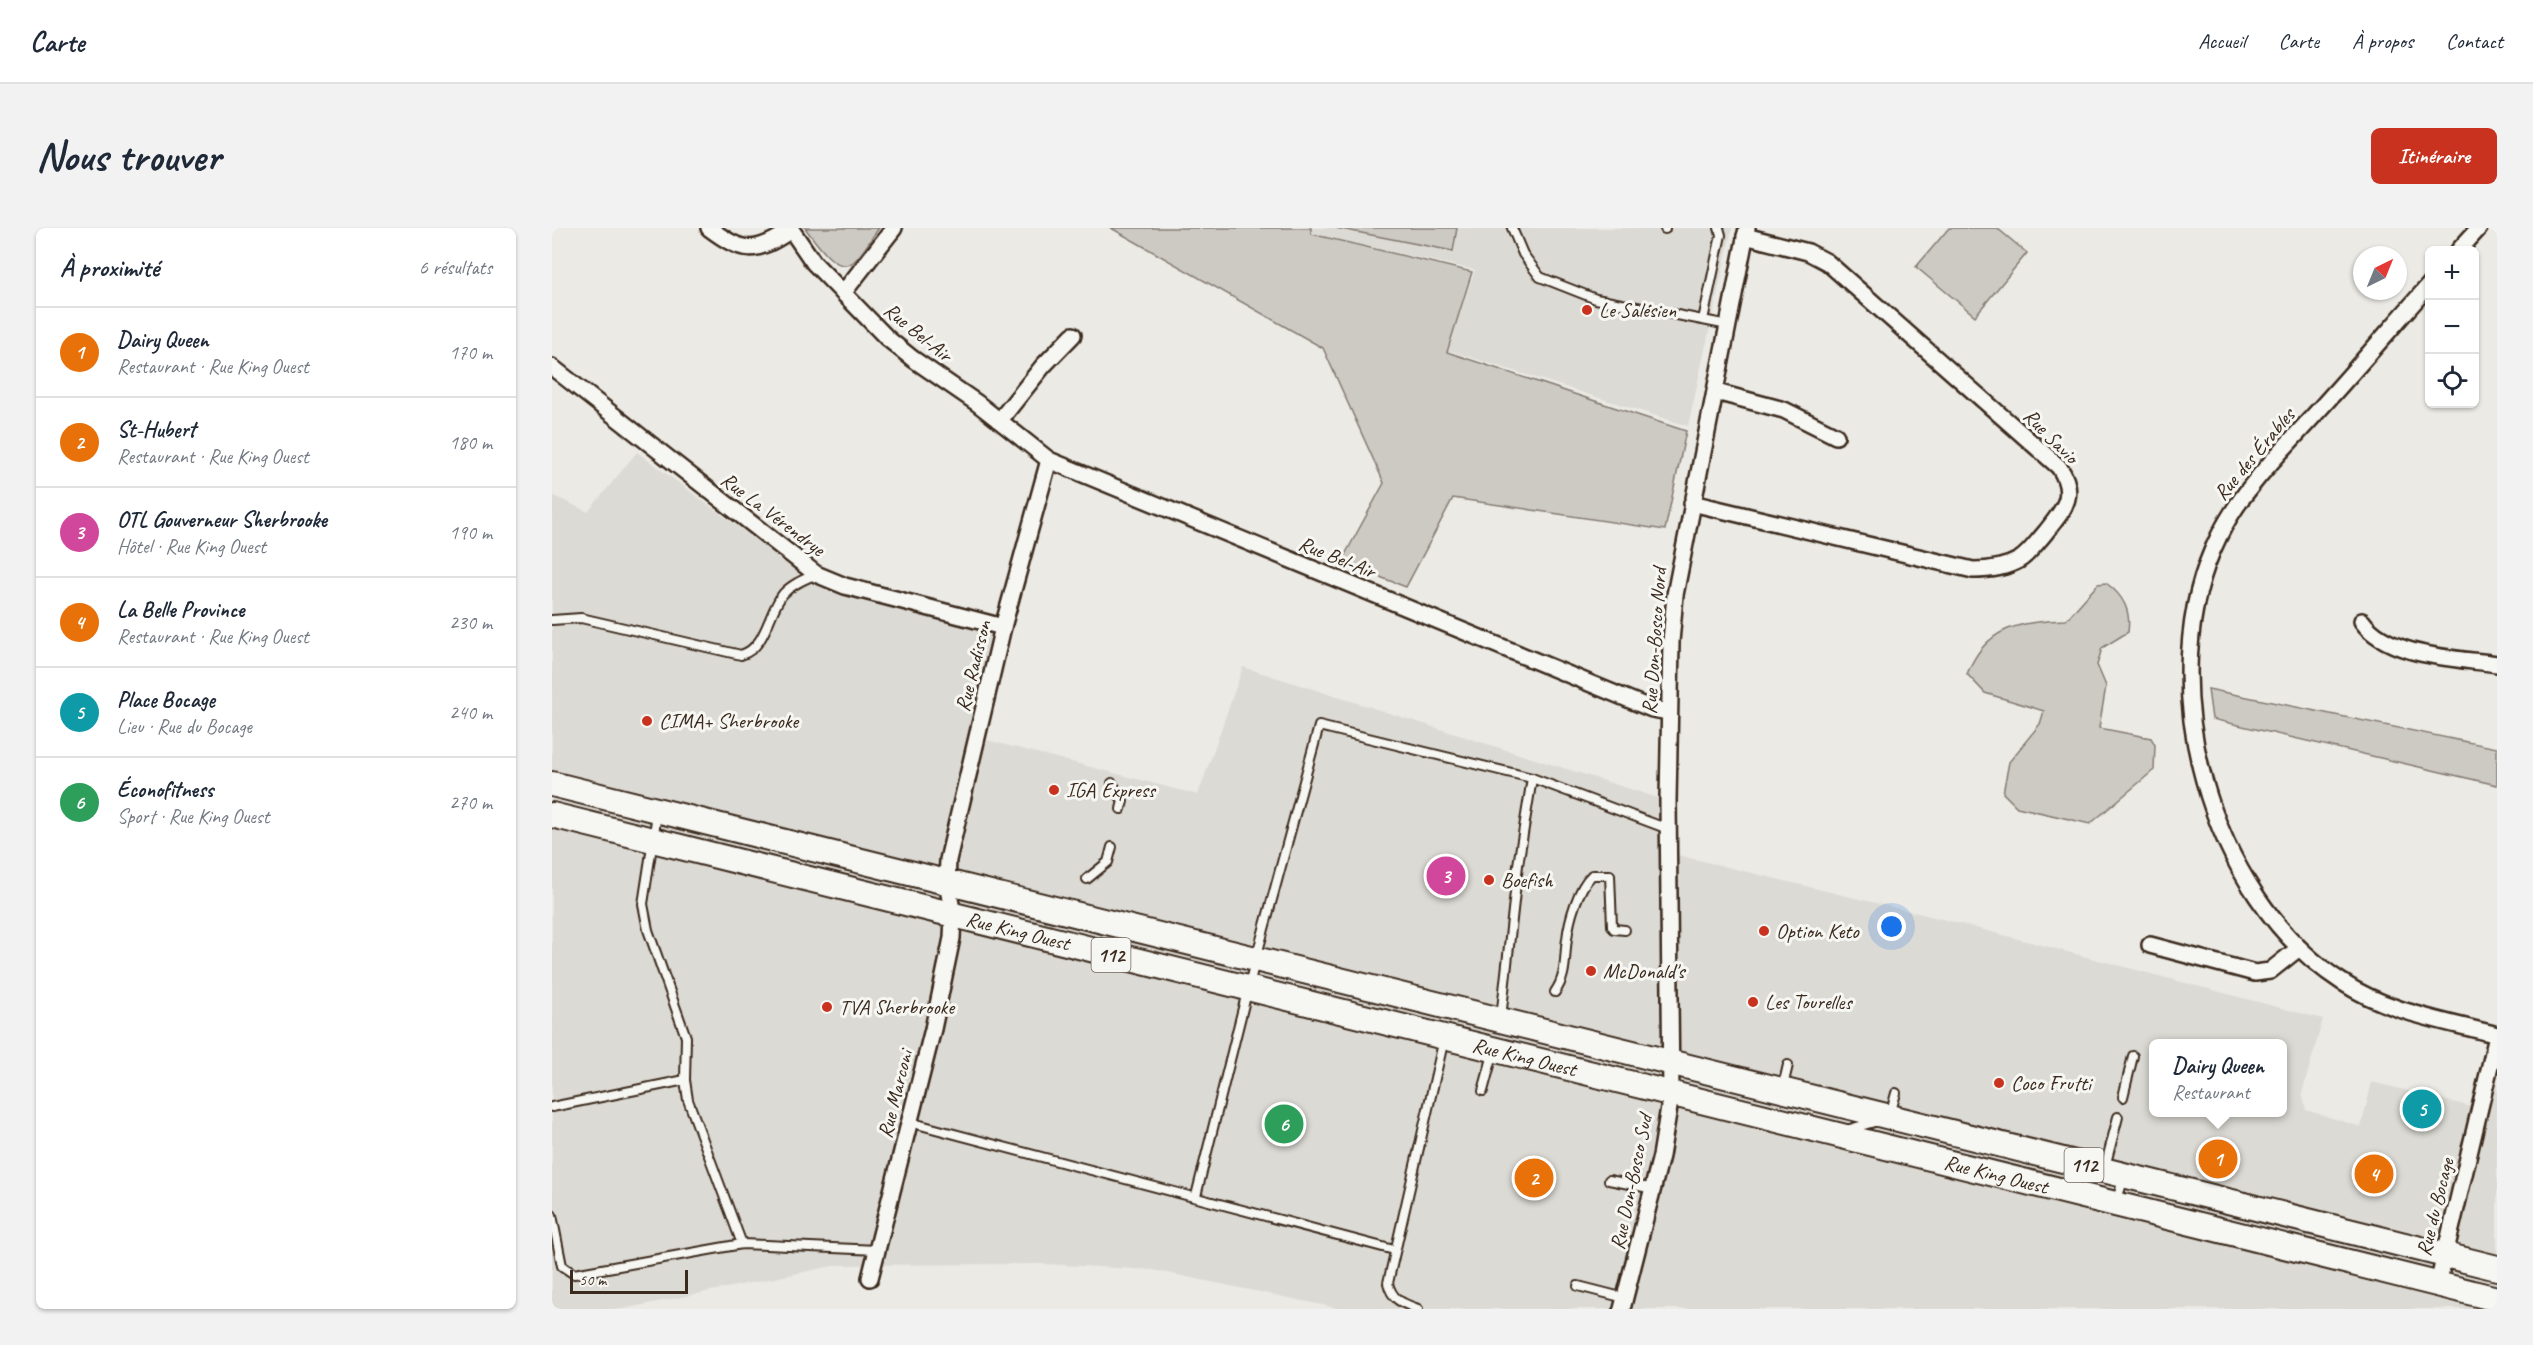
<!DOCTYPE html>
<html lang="fr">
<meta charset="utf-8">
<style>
:root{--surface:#fff;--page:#f2f2f3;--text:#1f2937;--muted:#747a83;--line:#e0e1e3;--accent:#c8321e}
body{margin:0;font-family:Caveat,sans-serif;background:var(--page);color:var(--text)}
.controls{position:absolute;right:18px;top:18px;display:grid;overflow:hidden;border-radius:9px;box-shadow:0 2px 4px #0004}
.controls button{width:54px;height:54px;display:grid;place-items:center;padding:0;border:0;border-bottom:2px solid var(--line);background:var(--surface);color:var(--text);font:30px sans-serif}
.compass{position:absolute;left:1801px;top:18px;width:54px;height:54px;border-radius:50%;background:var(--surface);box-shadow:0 2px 4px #0004;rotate:43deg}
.scale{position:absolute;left:18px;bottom:15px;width:118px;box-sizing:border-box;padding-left:6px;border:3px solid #3b2a1e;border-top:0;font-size:16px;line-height:21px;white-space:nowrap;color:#3b2a1e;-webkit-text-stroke:4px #f6f6f2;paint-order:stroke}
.you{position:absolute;left:1340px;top:699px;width:21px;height:21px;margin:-15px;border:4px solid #fff;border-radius:50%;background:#1a73e8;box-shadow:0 0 0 9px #1a73e833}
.badge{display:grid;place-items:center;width:39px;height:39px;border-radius:50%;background:var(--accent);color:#fff;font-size:20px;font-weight:700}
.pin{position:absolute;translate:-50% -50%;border:3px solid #fff;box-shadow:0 2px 6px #0006}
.popup{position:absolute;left:1597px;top:811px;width:138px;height:78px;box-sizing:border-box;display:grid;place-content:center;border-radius:9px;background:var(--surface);filter:drop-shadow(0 2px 4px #0005);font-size:20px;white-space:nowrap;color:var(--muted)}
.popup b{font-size:22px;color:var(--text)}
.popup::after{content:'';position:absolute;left:50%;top:100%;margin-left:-12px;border:12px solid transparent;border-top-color:var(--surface)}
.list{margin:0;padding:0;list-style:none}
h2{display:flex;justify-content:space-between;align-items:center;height:78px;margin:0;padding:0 24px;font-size:26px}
h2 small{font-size:20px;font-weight:400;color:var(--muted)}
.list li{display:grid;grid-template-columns:39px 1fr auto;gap:18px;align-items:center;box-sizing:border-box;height:90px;padding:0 24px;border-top:2px solid var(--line)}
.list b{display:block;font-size:22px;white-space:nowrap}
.list p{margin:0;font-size:20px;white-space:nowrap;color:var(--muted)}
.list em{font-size:20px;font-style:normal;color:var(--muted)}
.icon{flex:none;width:33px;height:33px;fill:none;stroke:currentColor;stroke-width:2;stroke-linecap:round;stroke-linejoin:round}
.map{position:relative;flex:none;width:1945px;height:1081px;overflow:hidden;border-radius:9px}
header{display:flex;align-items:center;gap:36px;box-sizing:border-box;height:84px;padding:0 30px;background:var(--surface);border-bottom:2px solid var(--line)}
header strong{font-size:28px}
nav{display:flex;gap:33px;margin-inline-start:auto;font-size:21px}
.intro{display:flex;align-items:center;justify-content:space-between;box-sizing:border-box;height:144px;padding:0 36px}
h1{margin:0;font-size:42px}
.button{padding:15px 27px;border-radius:9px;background:var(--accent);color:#fff;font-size:21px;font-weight:700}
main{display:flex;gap:36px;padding:0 36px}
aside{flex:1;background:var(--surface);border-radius:9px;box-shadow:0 2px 4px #0004}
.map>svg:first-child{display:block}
.built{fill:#dcdad4;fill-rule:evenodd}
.green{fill:#cdcac4;stroke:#847a71;stroke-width:1.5}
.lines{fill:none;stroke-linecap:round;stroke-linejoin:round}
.service-casing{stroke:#3b2a1e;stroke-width:12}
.minor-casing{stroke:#3b2a1e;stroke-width:20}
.primary-casing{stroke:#3b2a1e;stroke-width:28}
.service{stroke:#f6f6f2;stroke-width:8}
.minor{stroke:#f6f6f2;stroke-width:15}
.primary{stroke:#f6f6f2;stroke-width:24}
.poi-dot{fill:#c8321e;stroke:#f6f6f2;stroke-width:2}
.labels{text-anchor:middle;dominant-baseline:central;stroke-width:6;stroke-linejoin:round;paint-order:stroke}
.shield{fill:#f6f6f2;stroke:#73675e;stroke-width:1.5}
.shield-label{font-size:20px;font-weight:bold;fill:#3b2a1e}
.poi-label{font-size:21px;fill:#3b2a1e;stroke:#f6f6f2;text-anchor:start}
.street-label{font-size:21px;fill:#3b2a1e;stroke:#f6f6f2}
</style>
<header>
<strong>Carte</strong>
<nav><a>Accueil</a><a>Carte</a><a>À propos</a><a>Contact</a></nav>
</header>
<div class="intro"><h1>Nous trouver</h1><a class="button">Itinéraire</a></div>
<main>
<aside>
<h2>À proximité<small>6 résultats</small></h2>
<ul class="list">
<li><span class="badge" style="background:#e8710a">1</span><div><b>Dairy Queen</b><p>Restaurant · Rue King Ouest</p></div><em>170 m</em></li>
<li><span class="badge" style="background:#e8710a">2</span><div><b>St-Hubert</b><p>Restaurant · Rue King Ouest</p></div><em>180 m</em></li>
<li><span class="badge" style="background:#d1479c">3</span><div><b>OTL Gouverneur Sherbrooke</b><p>Hôtel · Rue King Ouest</p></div><em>190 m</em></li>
<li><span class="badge" style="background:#e8710a">4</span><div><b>La Belle Province</b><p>Restaurant · Rue King Ouest</p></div><em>230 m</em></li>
<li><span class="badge" style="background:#0f9aa8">5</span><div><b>Place Bocage</b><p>Lieu · Rue du Bocage</p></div><em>240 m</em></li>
<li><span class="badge" style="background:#2e9e5b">6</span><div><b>Éconofitness</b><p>Sport · Rue King Ouest</p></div><em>270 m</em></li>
</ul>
</aside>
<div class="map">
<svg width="1945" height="1081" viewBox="0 0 1945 1081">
<rect width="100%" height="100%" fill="#ebeae5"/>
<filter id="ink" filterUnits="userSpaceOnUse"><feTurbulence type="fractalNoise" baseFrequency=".0167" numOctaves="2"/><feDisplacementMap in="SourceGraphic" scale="12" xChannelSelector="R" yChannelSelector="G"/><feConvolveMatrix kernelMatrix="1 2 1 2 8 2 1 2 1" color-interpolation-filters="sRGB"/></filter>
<g filter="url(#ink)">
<g class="built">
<polygon points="759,0 1180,0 1136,198 895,122 923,42 758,6"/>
<path d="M85,224l180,133 35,13 153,39 -26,101 219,57 45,-128 425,134 1,52 273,66 381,100 -21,74 4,17 55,17 11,-45 108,27 17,-73v273h-1155l-189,-39 -108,-6 -207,1 -215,44h-71v-814l36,17zM1602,816h128v68h-128z"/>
</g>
<g class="green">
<path d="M253,0h74c-8,10 -17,28 -27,35 -17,11 -38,-24 -47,-35z"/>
<polygon points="559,0 759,0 759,6 920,44 895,124 1134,203 1113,302 901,270 854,359 789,334 832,255 771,120"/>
<polygon points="784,0 905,0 901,23"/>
<polygon points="1397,0 1445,0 1475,25 1423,88 1364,39"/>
<path d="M1554,355c18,13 25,28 22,49l-26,16 -5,17 9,21 -7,42 52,10 4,7 -1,25 -64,54 -73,-17 -14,-14 6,-31 31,-38 4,-13 -59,-18 -18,-19c19,-48 53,-52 99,-54l32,-36z"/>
<polygon points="1656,461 1945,520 1945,557 1660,491"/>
</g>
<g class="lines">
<g class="service-casing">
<g id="service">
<polyline points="960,0 971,26 988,49 1044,71 1176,97"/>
<polyline points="1113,1 1113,0"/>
<polyline points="1151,92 1169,7 1167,0"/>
<path d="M0,392l29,-2 160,37c26,-8 27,-43 42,-61 9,-10 22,-15 33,-20"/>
<polyline points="560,555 571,573 569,581"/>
<polyline points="105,586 91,676 96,702 134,809 133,852 136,872 190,1016"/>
<polyline points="535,651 556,634 560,619"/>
<path d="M1003,764c12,-17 9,-33 12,-53 2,-19 11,-51 25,-64h18l2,51 2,3 11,1"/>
<polyline points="949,790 966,637 980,550"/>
<polyline points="1231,858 1236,837"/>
<polyline points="931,863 941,826"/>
<polyline points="1571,869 1581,828"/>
<polyline points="0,879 133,852"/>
<polyline points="1338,887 1344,865"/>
<polyline points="357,894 842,1022"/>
<polyline points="1294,902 1326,893"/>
<polyline points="1553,939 1566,889"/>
<polyline points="1057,952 1102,961"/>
<polyline points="644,968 696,760 767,498 980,550 1116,601"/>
<polyline points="1564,975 1572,949"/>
<polyline points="0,987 10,1038 22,1046 190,1016 325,1022"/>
<polyline points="1026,1058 1073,1070"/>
<path d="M866,1081c-16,-6 -26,-9 -30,-26l56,-244"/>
</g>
</g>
<g class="minor-casing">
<g id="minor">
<path d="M157,0c35,26 46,26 82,2"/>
<polyline points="238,0 262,35 335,110 361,131 425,175 497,232 1100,481 1117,484"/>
<polyline points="1907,22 1927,0"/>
<path d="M1878,56c-38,43 -75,86 -113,128 -35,39 -75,77 -98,124 -71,142 -10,361 123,446 45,30 103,39 155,53"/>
<polyline points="291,65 342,0"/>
<polyline points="0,139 264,346 293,358 451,399"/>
<polyline points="1164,164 1232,182 1284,208"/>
<polyline points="448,192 491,138 521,107"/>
<path d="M1140,275l281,67c16,0 32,-2 46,-10 10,-6 18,-18 26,-27 18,-23 33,-37 14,-66l-232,-205 -19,-10 -63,-16"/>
<path d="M1810,393c25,36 94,37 135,43"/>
<polyline points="1598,717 1703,745 1718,743 1747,720"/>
<polyline points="318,1050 381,801 400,710 401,687 395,655 396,632 451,399 497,232"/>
<polyline points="1886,1056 1945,808"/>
<polyline points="1070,1081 1109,928 1119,867 1116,573 1119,414 1123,367 1195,0"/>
</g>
</g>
<g class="primary-casing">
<g id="primary">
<polyline points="0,556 1945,1040"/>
<path id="s1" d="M0,587l1945,484"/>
</g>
</g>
<use href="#service" class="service"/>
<use href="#minor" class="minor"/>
<use href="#primary" class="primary"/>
</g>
</g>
<g class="poi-dot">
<circle cx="1035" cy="82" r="6"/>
<circle cx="95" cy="493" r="6"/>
<circle cx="502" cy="562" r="6"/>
<circle cx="937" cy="652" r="6"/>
<circle cx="1212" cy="703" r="6"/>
<circle cx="1039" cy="743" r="6"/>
<circle cx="1201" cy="774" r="6"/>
<circle cx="275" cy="779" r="6"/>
<circle cx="1447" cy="855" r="6"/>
</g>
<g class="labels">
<g class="shield">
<rect x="539.5" y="710" width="39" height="34" rx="4.5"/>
<rect x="1512.5" y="920" width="39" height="34" rx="4.5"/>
</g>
<g class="shield-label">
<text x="559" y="727">112</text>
<text x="1532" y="937">112</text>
</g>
<g class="poi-label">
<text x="1047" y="82">Le Salésien</text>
<text x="107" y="493">CIMA+ Sherbrooke</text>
<text x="514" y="562">IGA Express</text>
<text x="949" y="652">Boefish</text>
<text x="1224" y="703">Option Keto</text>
<text x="1051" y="743">McDonald's</text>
<text x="1213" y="774">Les Tourelles</text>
<text x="287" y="779">TVA Sherbrooke</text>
<text x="1459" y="855">Coco Frutti</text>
</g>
<g class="street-label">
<text transform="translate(366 104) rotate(39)">Rue Bel-Air</text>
<text transform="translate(1499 208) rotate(45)">Rue Savio</text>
<text transform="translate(1702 226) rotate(-50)">Rue des Érables</text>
<text transform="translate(221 286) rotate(37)">Rue La Vérendrye</text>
<text transform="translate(785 329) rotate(22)">Rue Bel-Air</text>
<text transform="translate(1102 413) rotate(-86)">Rue Don-Bosco Nord</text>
<text transform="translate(421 438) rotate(-76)">Rue Radisson</text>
<text stroke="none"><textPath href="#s1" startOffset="480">Rue King Ouest</textPath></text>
<text stroke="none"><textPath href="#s1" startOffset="1002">Rue King Ouest</textPath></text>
<text transform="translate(343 866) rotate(-76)">Rue Marconi</text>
<text stroke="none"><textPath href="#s1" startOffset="1488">Rue King Ouest</textPath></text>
<text transform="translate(1079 954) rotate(-78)">Rue Don-Bosco Sud</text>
<text transform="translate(1883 979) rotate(-76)">Rue du Bocage</text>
</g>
</g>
</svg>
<div class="controls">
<button>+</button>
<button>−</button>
<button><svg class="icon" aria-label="locate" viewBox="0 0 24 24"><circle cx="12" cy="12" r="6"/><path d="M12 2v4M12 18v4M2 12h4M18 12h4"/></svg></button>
</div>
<svg class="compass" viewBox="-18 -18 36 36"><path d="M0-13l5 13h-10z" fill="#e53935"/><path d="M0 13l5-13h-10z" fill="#747a83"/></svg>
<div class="scale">50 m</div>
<div class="you"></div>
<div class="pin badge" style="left:1666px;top:931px;background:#e8710a">1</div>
<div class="popup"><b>Dairy Queen</b>Restaurant</div>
<div class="pin badge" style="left:982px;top:950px;background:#e8710a">2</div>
<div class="pin badge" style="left:894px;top:648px;background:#d1479c">3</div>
<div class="pin badge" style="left:1822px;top:946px;background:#e8710a">4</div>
<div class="pin badge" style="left:1870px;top:881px;background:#0f9aa8">5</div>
<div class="pin badge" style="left:732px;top:896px;background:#2e9e5b">6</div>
</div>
</main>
